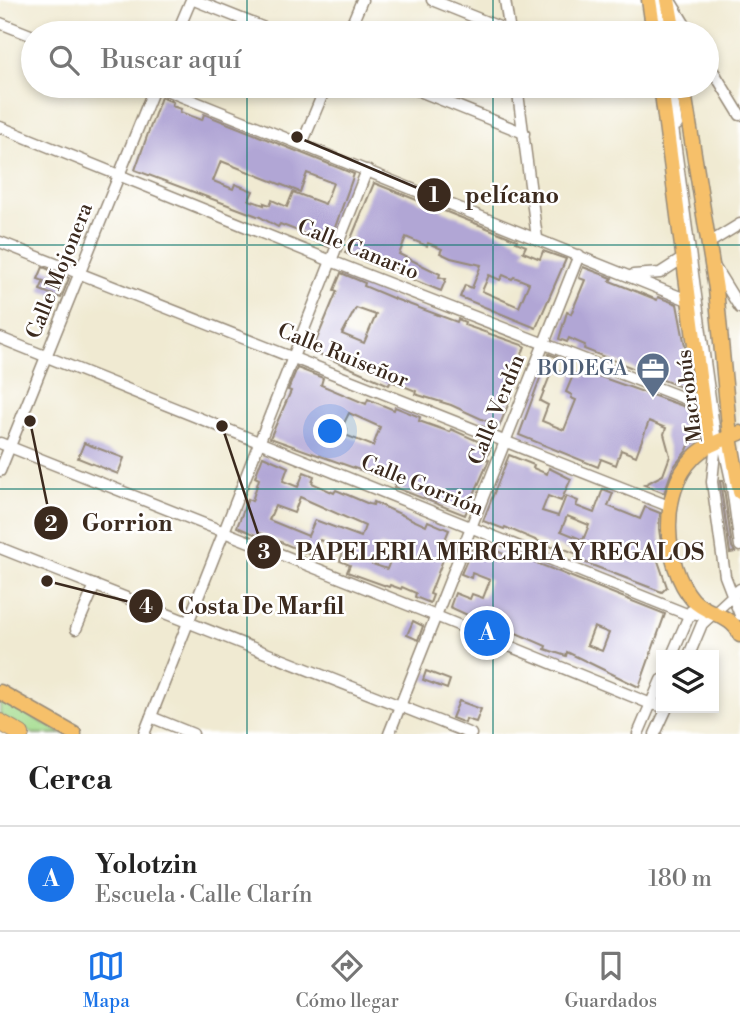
<!DOCTYPE html>
<html lang="es">
<meta charset="utf-8">
<style>
:root{--surface:#fff;--page:#f6f6f6;--text:#222;--muted:#767676;--line:#e0e0e0;--accent:#1a73e8}
body{margin:0;font-family:"Libre Bodoni",serif;background:var(--page);color:var(--text)}
.controls{position:absolute;right:21px;bottom:21px;display:grid;overflow:hidden;border-radius:0px;box-shadow:0 4px 10px #0003}
.controls button{width:63px;height:63px;display:grid;place-items:center;padding:0;border:0;border-bottom:2px solid var(--line);background:var(--surface);color:var(--text);font:35px sans-serif}
.you{position:absolute;left:331px;top:432px;width:24px;height:24px;margin:-18px;border:5px solid #fff;border-radius:50%;background:#1a73e8;box-shadow:0 0 0 10px #1a73e833}
.badge{display:grid;place-items:center;width:46px;height:46px;border-radius:50%;background:var(--accent);color:#fff;font-size:23px;font-weight:700}
.pin{position:absolute;translate:-50% -50%;border:4px solid #fff;box-shadow:0 2px 7px #0006}
.list{margin:0;padding:0;list-style:none}
h2{display:flex;justify-content:space-between;align-items:center;height:91px;margin:0;padding:0 28px;font-size:30px}
h2 small{font-size:23px;font-weight:400;color:var(--muted)}
.list li{display:grid;grid-template-columns:46px 1fr auto;gap:21px;align-items:center;box-sizing:border-box;height:105px;padding:0 28px;border-top:2px solid var(--line)}
.list b{display:block;font-size:26px;white-space:nowrap}
.list p{margin:0;font-size:23px;white-space:nowrap;color:var(--muted)}
.list em{font-size:23px;font-style:normal;color:var(--muted)}
.icon{flex:none;width:38px;height:38px;fill:none;stroke:currentColor;stroke-width:2;stroke-linecap:round;stroke-linejoin:round}
.map{position:relative;flex:none;width:740px;height:734px;overflow:hidden}
.search{position:absolute;background:var(--surface);box-shadow:0 4px 10px #0003;left:21px;right:21px;top:21px;height:77px;display:flex;align-items:center;gap:18px;box-sizing:border-box;padding:0 24px;border-radius:38px;color:var(--muted);font-size:26px}
.sheet{height:196px;background:var(--surface)}
nav{display:flex;justify-content:space-around;align-items:center;box-sizing:border-box;height:98px;border-top:2px solid var(--line);background:var(--surface);font-size:19px;color:var(--muted)}
nav a{display:grid;justify-items:center;gap:4px}
nav .on{color:var(--accent)}
.map>svg:first-child{display:block}
.garden{fill:#a3db8d;stroke:#6f8256;stroke-width:2}
.building{fill:#b1a6d5;fill-rule:evenodd}
.lines{fill:none;stroke-linecap:round;stroke-linejoin:round}
.minor-casing{stroke:#968a78;stroke-width:13}
.major-casing{stroke:#968a78;stroke-width:17}
.highway-casing{stroke:#968a78;stroke-width:18}
.minor{stroke:#fff;stroke-width:10}
.major{stroke:#f6c06b;stroke-width:14}
.highway{stroke:#f6c06b;stroke-width:16}
.grid{fill:none;stroke:#0f766e;stroke-width:2;stroke-opacity:0.55}
.labels{text-anchor:middle;dominant-baseline:central;stroke-width:5;stroke-linejoin:round;paint-order:stroke}
.street-label{font-size:21px;fill:#3b2a1e;stroke:#fff}
.service-label{font-size:21px;fill:#4e5e75;stroke:#fff;text-anchor:end}
.leader{fill:none;stroke:#3b2a1e;stroke-width:2.5}
.callout-dot{fill:#3b2a1e;stroke:#fff;stroke-width:2.5}
.mark-label{font-size:21px;text-anchor:middle;font-weight:bold;fill:#fff}
.callout-label{font-size:23px;text-anchor:middle;font-weight:bold;fill:#3b2a1e;stroke:#fff;stroke-width:5;stroke-linejoin:round;paint-order:stroke}
</style>
<div class="map">
<svg width="740" height="734" viewBox="0 0 740 734">
<rect width="100%" height="100%" fill="#fff"/>
<filter id="ink" filterUnits="userSpaceOnUse"><feTurbulence type="fractalNoise" baseFrequency=".0143" numOctaves="2"/><feDisplacementMap in="SourceGraphic" scale="14" xChannelSelector="R" yChannelSelector="G"/><feConvolveMatrix kernelMatrix="1 2 1 2 8 2 1 2 1" color-interpolation-filters="sRGB"/></filter>
<filter id="wash" filterUnits="userSpaceOnUse"><feTurbulence type="fractalNoise" baseFrequency=".00686" numOctaves="4" result="noise"/><feDisplacementMap in="SourceGraphic" scale="28" xChannelSelector="R" yChannelSelector="G"/><feGaussianBlur stdDeviation="1.57" result="paint"/><feColorMatrix in="noise" values="0 0 0 0 0 0 0 0 0 0 0 0 0 0 0 0 0 1.4 0 .05"/><feComposite in="paint" operator="in"/></filter>
<g filter="url(#wash)">
<rect width="100%" height="100%" fill="#f0ead2"/>
<polygon class="garden" points="0,699 63,734 33,734 0,715"/>
<g id="blocks">
<g class="building">
<path d="M161,97l12,5 -1,4 9,3 -1,3 22,8 2,-6 150,60 -26,73 -26,-11 1,-3 -23,-9 -2,3 -18,-10 -125,-47zM221,161l79,31 7,-19 26,10 -8,21 -32,-12 -6,15 -15,-7 -2,5 -6,-2v2l-15,-5 4,-9 -18,-7 -2,5 -20,-8z"/>
<path d="M374,183l143,57 -1,2 10,4 -3,6 17,7 3,-8 23,8 -30,69 -76,-31 5,-12 7,3 9,-23 -30,-7 -11,-5 2,-4 -14,-6 -1,3 -21,-9 -7,17 41,20 -1,3 7,2 -5,12 -47,-19 1,-3 -13,-6 -2,5 -35,-15zM489,275l11,5 3,-5 9,4 2,-2 15,6 -10,24 -37,-16z"/>
<polygon points="43,267 69,278 61,298 40,290 44,281 38,279"/>
<polygon points="583,267 612,278 610,281 640,293 657,300 658,297 677,304 685,346 684,357 686,358 691,391 584,349 585,345 569,338 567,342 559,339 567,312 571,314 585,280 579,278"/>
<path d="M341,273l24,10 -1,3 31,13 62,23 1,-3 7,3 -1,3 61,21 -16,45 4,2 -14,34 -48,-22 -36,-11 1,-3 -25,-10 -2,4 -77,-34 25,-60 -3,-1zM356,308l20,7 -12,28 -22,-9z"/>
<polygon points="549,354 566,361 562,372 553,368 540,401 548,405 542,421 564,430 576,400 571,398 572,395 566,392 574,373 585,377 587,372 694,410 693,442 691,441 687,450 673,468 664,493 644,485 663,475 670,456 664,434 666,428 649,421 636,456 621,450 616,465 601,459 598,467 519,435"/>
<path d="M297,368l26,10 -2,7 45,19 2,-5 26,11 1,-3 25,10 -1,4 31,11 1,-3 40,18 -5,12 3,1 -24,55 -71,-28 2,-3 -11,-5 -115,-41 21,-47 -3,-1zM349,413l31,14 -7,19 -28,-11 2,-6 -5,-2z"/>
<polygon points="84,443 124,458 118,474 78,458"/>
<path d="M509,455l25,10 -1,3 14,6 2,-6 22,11 -10,22 -13,-5 -6,15 16,5 8,-20 12,5 -2,5 18,7 9,-24 10,4 -5,13 32,13 5,-12 15,6 -1,16 4,28 -7,-2 11,32 -5,5 -86,-33 1,-5 -22,-9 -1,3 -49,-21 -1,2 -21,-8zM567,516l22,9 -6,15 -22,-9z"/>
<path d="M263,456l25,11 -5,14 15,6 6,-15 10,4 -2,7 22,10 2,-3 33,14 4,1 1,-3 52,24 2,-5 21,9 -5,12 5,2 -19,50 3,1 -3,8 -15,-6 1,-4 -14,-6 -1,2 -11,-4 -1,2 -42,-15 3,-7 -10,-4 4,-12 -24,-9 -7,16 -53,-23 -1,3 -22,-9 11,-28 4,2 7,-22 -4,-2zM300,497l65,29 -4,11 -46,-17 -7,16 -39,-16 6,-14 19,7zM380,545l14,6 -7,18 -15,-5z"/>
<polygon points="720,481 723,481 732,547 735,552 730,553"/>
<path d="M475,541l37,17 2,-4 151,60 -26,73 -72,-35 -1,4 -21,-7 1,-3 -32,-14 -2,5 -39,-15 1,-4 -24,-11 5,-14 15,6 2,-5 11,4 7,-18 -18,-7 -1,5 -10,-4zM594,627l15,6 -7,18 -15,-6z"/>
<polygon points="413,621 423,626 418,640 407,635"/>
<polygon points="426,671 450,680 447,689 423,680"/>
<polygon points="459,701 481,709 476,722 466,719 465,723 452,718"/>
</g>
</g>
</g>
<g filter="url(#ink)">
<use href="#blocks" fill-opacity="0" stroke="#968a78" stroke-width="2"/>
<g class="lines">
<g class="minor-casing">
<g id="minor">
<polyline points="194,0 277,33"/>
<polyline points="432,0 509,31"/>
<polyline points="505,0 510,33"/>
<polyline points="659,0 664,33"/>
<polyline points="671,2 690,33"/>
<polyline points="0,23 33,36"/>
<polyline points="177,33 191,0"/>
<polyline points="348,33 362,0"/>
<polyline points="707,61 740,115"/>
<polyline points="156,86 690,301"/>
<polyline points="407,86 524,133"/>
<polyline points="517,86 537,238"/>
<polyline points="671,86 677,125"/>
<polyline points="672,120 716,442 712,482 725,576 740,615"/>
<polyline points="0,127 331,261 704,406"/>
<polyline points="302,144 326,86"/>
<polyline points="0,242 671,507"/>
<polyline points="709,243 740,224"/>
<polyline points="714,266 740,308"/>
<polyline points="633,275 660,273 685,257"/>
<polyline points="0,338 689,615 714,614"/>
<polyline points="722,439 731,480 740,546"/>
<polyline points="0,443 436,616 651,704 661,706"/>
<polyline points="0,471 155,86"/>
<polyline points="0,548 471,734"/>
<polyline points="76,629 95,585"/>
<polyline points="672,655 691,611"/>
<polyline points="689,655 702,624 740,589"/>
<polyline points="151,717 193,734"/>
<polyline points="144,734 367,170"/>
<polyline points="389,734 579,255"/>
<polyline points="638,734 661,680"/>
<polyline points="655,734 667,708"/>
</g>
</g>
<g class="major-casing">
<g id="major">
<polyline points="649,0 654,33"/>
<polyline points="668,0 674,33"/>
<polyline points="661,86 708,445"/>
<polyline points="683,86 716,289 730,437 740,492"/>
<path d="M740,433c-17,7 -34,11 -47,25 -34,34 -30,107 0,142 13,14 40,15 47,35"/>
<polyline points="0,692 74,734"/>
</g>
</g>
<g class="highway-casing">
<polyline id="highway" points="0,722 21,734"/>
</g>
<use href="#minor" class="minor"/>
<use href="#major" class="major"/>
<use href="#highway" class="highway"/>
</g>
</g>
<path class="grid" d="M247,0v33M493,0v33M247,86v648M493,86v648M0,245h740M0,489h740"/>
<defs>
<g id="office-pin" transform="scale(1.75)"><path d="M0 17L-7.5 6A9.5 9.5 0 1 1 7.5 6Z" fill="#5c6f8a" stroke="#fff"/><path d="M-6-3h4V-5.5h4V-3h4V5H-6ZM-1-4.5V-3h2v-1.5ZM-6 0V1H6V0Z" fill="#fff"/></g>
</defs>
<g fill-rule="evenodd">
<use href="#office-pin" x="653" y="369"/>
</g>
<g class="labels">
<g class="street-label">
<text transform="translate(358 250) rotate(22)">Calle Canario</text>
<text transform="translate(60 271) rotate(-68)">Calle Mojonera</text>
<text transform="translate(343 356) rotate(22)">Calle Ruiseñor</text>
<text transform="translate(690 396) rotate(-97)">Macrobús</text>
<text transform="translate(497 410) rotate(-68)">Calle Verdín</text>
<text transform="translate(422 486) rotate(22)">Calle Gorrión</text>
</g>
<g class="service-label">
<text x="628" y="369">BODEGA</text>
</g>
</g>
<path class="leader" d="M297 137L434 195M30 421L51 523M222 426L264 552M47 581L146 606"/>
<g class="callout-dot">
<circle cx="297" cy="137" r="7"/>
<circle cx="30" cy="421" r="7"/>
<circle cx="222" cy="426" r="7"/>
<circle cx="47" cy="581" r="7"/>
<circle cx="434" cy="195" r="18"/>
<circle cx="51" cy="523" r="18"/>
<circle cx="264" cy="552" r="18"/>
<circle cx="146" cy="606" r="18"/>
</g>
<g class="mark-label">
<text x="434" y="202">1</text>
<text x="51" y="531">2</text>
<text x="264" y="559">3</text>
<text x="146" y="613">4</text>
</g>
<g class="callout-label">
<text x="512" y="203">pelícano</text>
<text x="127" y="531">Gorrion</text>
<text x="500" y="560">PAPELERIA MERCERIA Y REGALOS</text>
<text x="261" y="614">Costa De Marfil</text>
</g>
</svg>
<div class="controls">
<button><svg class="icon" aria-label="layers" viewBox="0 0 24 24"><path d="M12 4l9 5-9 5-9-5zM3 14l9 5 9-5"/></svg></button>
</div>
<div class="you"></div>
<div class="pin badge" style="left:487px;top:633px">A</div>
<div class="search"><svg class="icon" aria-label="search" viewBox="0 0 24 24"><circle cx="10" cy="10" r="6"/><path d="M15 15l6 6"/></svg>Buscar aquí</div>
</div>
<section class="sheet">
<h2>Cerca<small></small></h2>
<ul class="list">
<li><span class="badge">A</span><div><b>Yolotzin</b><p>Escuela · Calle Clarín</p></div><em>180 m</em></li>
</ul>
</section>
<nav>
<a class="on"><svg class="icon" aria-label="map" viewBox="0 0 24 24"><path d="M3 6l6-2 6 2 6-2v14l-6 2-6-2-6 2zM9 4v14M15 6v14"/></svg>Mapa</a>
<a><svg class="icon" aria-label="directions" viewBox="0 0 24 24"><path d="M12 3l9 9-9 9-9-9zM9 14v-3h6M13 9l2 2-2 2"/></svg>Cómo llegar</a>
<a><svg class="icon" aria-label="saved" viewBox="0 0 24 24"><path d="M7 4h10v16l-5-4-5 4z"/></svg>Guardados</a>
</nav>
